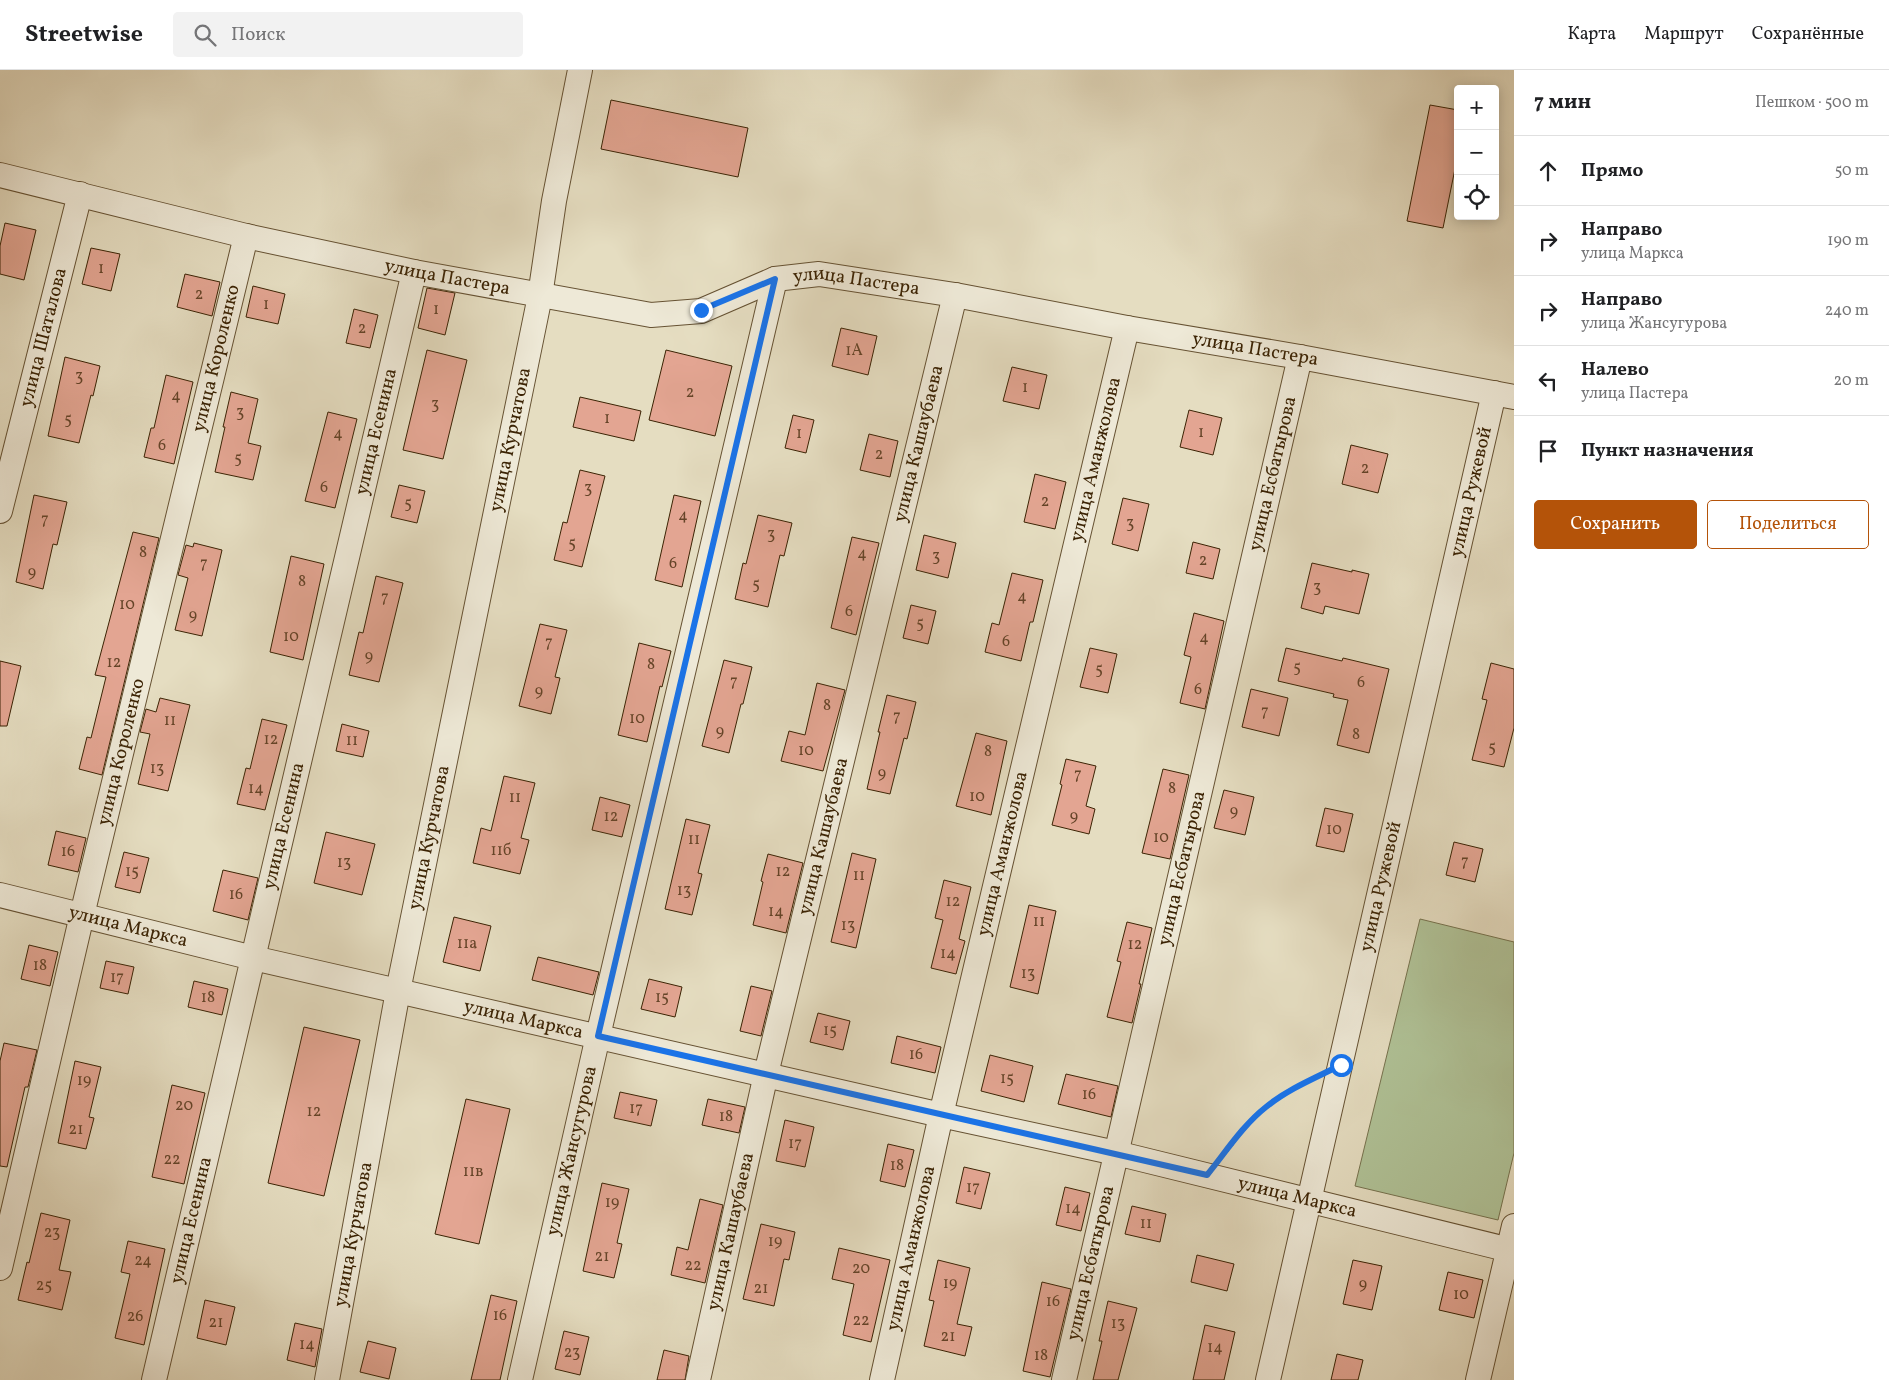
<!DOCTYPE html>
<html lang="ru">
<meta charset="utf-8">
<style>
:root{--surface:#fff;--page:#f2f2f2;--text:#202124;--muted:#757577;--line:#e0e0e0;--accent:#b45309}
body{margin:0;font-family:Vollkorn,serif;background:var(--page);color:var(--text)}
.controls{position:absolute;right:15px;top:15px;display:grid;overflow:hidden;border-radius:5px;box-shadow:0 2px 12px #0003}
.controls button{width:45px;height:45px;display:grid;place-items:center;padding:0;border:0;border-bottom:1px solid var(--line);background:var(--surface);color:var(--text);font:25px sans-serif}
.stop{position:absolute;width:15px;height:15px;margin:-11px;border:4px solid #1a73e8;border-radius:50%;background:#fff}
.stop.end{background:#1a73e8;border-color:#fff;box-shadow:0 1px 5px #0008}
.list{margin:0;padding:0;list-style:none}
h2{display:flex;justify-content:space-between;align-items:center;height:65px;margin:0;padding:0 20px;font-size:21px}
h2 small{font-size:16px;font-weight:400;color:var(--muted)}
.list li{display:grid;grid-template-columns:32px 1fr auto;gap:15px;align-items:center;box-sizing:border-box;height:70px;padding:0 20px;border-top:1px solid var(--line)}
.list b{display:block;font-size:19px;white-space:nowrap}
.list p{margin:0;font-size:16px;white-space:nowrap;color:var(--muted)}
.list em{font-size:16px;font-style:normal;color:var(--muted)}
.actions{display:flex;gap:10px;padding:15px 20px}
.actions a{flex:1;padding:11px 0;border:1px solid var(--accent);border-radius:5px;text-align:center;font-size:18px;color:var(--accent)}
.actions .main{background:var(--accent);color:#fff}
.icon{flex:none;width:28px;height:28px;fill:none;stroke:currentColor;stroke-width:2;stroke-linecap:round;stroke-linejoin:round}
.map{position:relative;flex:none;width:1514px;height:1310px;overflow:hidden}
header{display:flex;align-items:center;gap:30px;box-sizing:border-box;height:70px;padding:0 25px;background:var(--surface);border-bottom:1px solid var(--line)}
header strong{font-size:24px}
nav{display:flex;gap:28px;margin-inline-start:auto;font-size:18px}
.search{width:350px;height:45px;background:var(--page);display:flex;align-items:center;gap:12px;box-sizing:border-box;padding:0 18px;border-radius:5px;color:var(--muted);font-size:19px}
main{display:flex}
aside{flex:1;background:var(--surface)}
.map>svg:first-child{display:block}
.green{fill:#b0c297;stroke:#76724e}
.building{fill:#e3a592;stroke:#3b2304}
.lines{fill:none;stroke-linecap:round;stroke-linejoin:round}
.minor-casing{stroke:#665233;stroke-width:26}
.path{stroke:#3b2304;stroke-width:3;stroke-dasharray:1 2.5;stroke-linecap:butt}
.minor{stroke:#eee9d7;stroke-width:24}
.route{stroke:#1a73e8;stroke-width:6}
.labels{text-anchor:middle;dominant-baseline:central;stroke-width:5;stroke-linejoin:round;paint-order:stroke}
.number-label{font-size:16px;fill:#654428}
.street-label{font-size:19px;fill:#3b2304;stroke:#eee9d7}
</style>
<header>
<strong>Streetwise</strong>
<div class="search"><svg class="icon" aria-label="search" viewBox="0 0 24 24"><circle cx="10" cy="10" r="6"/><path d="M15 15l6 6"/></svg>Поиск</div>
<nav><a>Карта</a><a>Маршрут</a><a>Сохранённые</a></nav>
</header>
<main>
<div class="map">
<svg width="1514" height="1310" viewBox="0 0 1514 1310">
<rect width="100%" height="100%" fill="#e5ddc1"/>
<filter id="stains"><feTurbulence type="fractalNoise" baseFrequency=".004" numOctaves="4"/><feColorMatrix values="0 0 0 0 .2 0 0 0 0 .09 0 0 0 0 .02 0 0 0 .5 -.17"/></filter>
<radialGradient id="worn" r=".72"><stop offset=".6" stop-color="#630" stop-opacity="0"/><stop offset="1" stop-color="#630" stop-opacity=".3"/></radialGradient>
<polygon class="green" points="1420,849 1514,872 1514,1083 1498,1150 1355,1116"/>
<g class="building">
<polygon points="611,30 748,58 738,107 601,79"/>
<polygon points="1430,35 1458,40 1458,84 1443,158 1407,151"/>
<polygon points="5,153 36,160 24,210 0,204 0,176"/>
<polygon points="91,178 120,184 111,221 82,214"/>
<polygon points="185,204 220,212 212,246 177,237"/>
<polygon points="253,216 285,224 278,254 246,247"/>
<polygon points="427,218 455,223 445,265 418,258"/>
<polygon points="354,239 378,245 370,278 346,273"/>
<polygon points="841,258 877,266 868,305 832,296"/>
<polygon points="427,280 467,290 443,389 403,380"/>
<polygon points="666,280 732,296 715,366 649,350"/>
<polygon points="65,287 100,296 93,326 91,325 79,373 48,366"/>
<polygon points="1012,297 1047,305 1039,339 1003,331"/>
<polygon points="166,305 193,312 174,394 144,387 151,358 154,358"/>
<polygon points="231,322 258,329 248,373 261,376 253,410 215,402 225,357 223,357"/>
<polygon points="580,327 641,341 634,371 573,357"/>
<polygon points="1189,340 1222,348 1213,385 1180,377"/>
<polygon points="328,342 357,349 335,438 305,431"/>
<polygon points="793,345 814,350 806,383 785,378"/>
<polygon points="869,364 898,371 890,407 860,400"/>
<polygon points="1351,375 1388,384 1378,423 1342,414"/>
<polygon points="580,400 605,406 582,497 554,490 563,452 567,453"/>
<polygon points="1035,404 1066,412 1055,459 1024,452"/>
<polygon points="399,415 425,421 417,453 391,447"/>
<polygon points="34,425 67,432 57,475 53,474 43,519 16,512"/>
<polygon points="674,425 701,431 682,517 655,510"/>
<polygon points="1123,428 1149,434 1138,481 1112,474"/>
<polygon points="758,445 792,453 784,486 780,485 768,537 735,529 743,493 746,494"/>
<polygon points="133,462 159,468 102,705 79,699 87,667 91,668 106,607 95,605"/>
<polygon points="924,465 956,473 948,508 916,500"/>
<polygon points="852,467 879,473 856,565 831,558"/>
<polygon points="1193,472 1220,479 1213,509 1186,503"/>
<polygon points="194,473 222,480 202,566 175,560 188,508 178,505 186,475 193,477"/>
<polygon points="291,486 324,494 303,590 270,582"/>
<polygon points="1312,493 1352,502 1352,500 1369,504 1359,544 1325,536 1323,544 1301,538"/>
<polygon points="1012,503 1043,510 1033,552 1030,552 1021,591 985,582 992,553 999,555"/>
<polygon points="376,506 403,513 379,612 349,605 359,562 363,563"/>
<polygon points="911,535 936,541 928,574 903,568"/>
<polygon points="1194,543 1224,551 1205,639 1180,633 1191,587 1184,585"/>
<polygon points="540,554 567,560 555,607 560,608 551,644 519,636"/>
<polygon points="639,573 671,581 662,617 660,616 647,672 618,665"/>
<polygon points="1090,578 1117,584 1108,623 1080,617"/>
<polygon points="1286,578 1342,591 1343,588 1389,599 1369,683 1337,675 1348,630 1333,627 1334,624 1278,611"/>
<polygon points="724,590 752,597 743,634 741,634 729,683 702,676"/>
<polygon points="0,591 21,596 7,656 0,656"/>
<polygon points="1491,593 1514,599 1514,658 1504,697 1472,690 1487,630 1482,629"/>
<polygon points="817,613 845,620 823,701 781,691 789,661 805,665"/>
<polygon points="1251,619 1288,628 1279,666 1242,657"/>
<polygon points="887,625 916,632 907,669 904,668 890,724 867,719 880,662 878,662"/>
<polygon points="160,628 190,635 168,721 138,714 150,664 140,662 146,639 156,642"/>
<polygon points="262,649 287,655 265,740 237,734 246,698 250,699"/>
<polygon points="342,654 369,661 363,687 336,681"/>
<polygon points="976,663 1007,671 991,745 956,736"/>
<polygon points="1066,689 1096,696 1086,736 1095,739 1089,764 1052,755 1062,715 1060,714"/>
<polygon points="1163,699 1189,705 1170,789 1142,783"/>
<polygon points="504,706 535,713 521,768 529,770 520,804 473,793 481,758 491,761"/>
<polygon points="1224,720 1254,727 1245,765 1214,758"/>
<polygon points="600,727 630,735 622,767 592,760"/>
<polygon points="1325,738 1353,744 1344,782 1316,776"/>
<polygon points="686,749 710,755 698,803 702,804 692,845 665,839"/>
<polygon points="56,761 86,768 78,802 48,795"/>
<polygon points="326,762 375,774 362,825 314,813"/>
<polygon points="1454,772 1483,779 1475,812 1446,805"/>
<polygon points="124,782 149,788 140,823 115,817"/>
<polygon points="852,783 876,789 856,878 831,872"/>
<polygon points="768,784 803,793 786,863 753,855 763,812 761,811"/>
<polygon points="223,800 258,808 248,850 213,841"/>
<polygon points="944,810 971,817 959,869 965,871 956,904 931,898 943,850 935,848"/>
<polygon points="1029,835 1056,841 1038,924 1010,917"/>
<polygon points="454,847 491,856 480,901 443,892"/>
<polygon points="1127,852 1152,858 1139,914 1141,914 1132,953 1107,947 1121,892 1117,891"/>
<polygon points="29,875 58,882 50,916 21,909"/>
<polygon points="538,887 599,902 593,925 532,910"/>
<polygon points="106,891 134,897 128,924 100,918"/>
<polygon points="649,909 682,917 675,947 641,939"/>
<polygon points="194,911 228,919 222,945 188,937"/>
<polygon points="751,916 772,921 761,966 740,961"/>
<polygon points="818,943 850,951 843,980 810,972"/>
<polygon points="304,957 360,970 324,1126 268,1113"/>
<polygon points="897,966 941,977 935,1003 891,993"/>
<polygon points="4,973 37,980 28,1017 25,1017 7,1097 0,1096 0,991"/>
<polygon points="990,985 1033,996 1024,1032 981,1021"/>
<polygon points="75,991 101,997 89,1047 94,1048 86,1079 58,1073"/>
<polygon points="1066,1004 1118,1016 1111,1047 1058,1034"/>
<polygon points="172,1015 205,1023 184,1114 152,1107"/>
<polygon points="620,1022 657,1030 651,1056 614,1048"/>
<polygon points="466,1029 510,1039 479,1174 435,1164"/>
<polygon points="708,1029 745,1037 739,1063 702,1055"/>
<polygon points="785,1050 814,1057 805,1097 776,1091"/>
<polygon points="888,1074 914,1080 905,1117 880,1111"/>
<polygon points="964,1097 990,1103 981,1139 956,1133"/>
<polygon points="602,1113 629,1119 617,1173 622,1174 614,1208 583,1201"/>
<polygon points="1065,1117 1090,1123 1081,1161 1056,1155"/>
<polygon points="700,1129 723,1135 705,1213 671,1205 677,1177 688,1180"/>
<polygon points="1132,1136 1166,1144 1160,1172 1125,1164"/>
<polygon points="41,1143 70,1150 59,1200 71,1202 62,1240 18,1230 27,1192 29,1193"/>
<polygon points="761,1154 795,1162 789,1190 784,1189 774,1236 743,1229"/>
<polygon points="128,1171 165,1179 144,1275 115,1268 130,1204 121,1202"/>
<polygon points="839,1178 890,1190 871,1272 843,1265 854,1214 832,1209"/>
<polygon points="1197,1185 1234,1194 1227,1221 1191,1212"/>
<polygon points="938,1190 970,1198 957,1254 972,1257 965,1286 924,1276 934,1231 929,1230"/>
<polygon points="1353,1190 1382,1196 1372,1240 1343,1234"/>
<polygon points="1448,1202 1483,1210 1474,1248 1439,1240"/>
<polygon points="1042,1212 1071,1219 1050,1307 1023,1301"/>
<polygon points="491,1225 517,1231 500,1310 471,1310"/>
<polygon points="205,1230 235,1237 226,1275 197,1268"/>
<polygon points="1108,1231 1137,1238 1118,1310 1093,1310 1102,1271 1099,1271"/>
<polygon points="295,1253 322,1259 315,1297 287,1290"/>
<polygon points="1205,1255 1235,1262 1224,1310 1193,1310"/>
<polygon points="564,1261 589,1267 580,1305 555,1299"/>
<polygon points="368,1271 396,1278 389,1309 360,1302"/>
<polygon points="664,1280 689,1286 685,1310 657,1310"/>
<polygon points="1337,1284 1363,1290 1358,1310 1331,1310"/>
</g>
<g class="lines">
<g class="minor-casing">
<g id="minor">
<path id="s1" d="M0,105l246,61 168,36 237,43 50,-4 74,-32 44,-5 136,21 172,33 173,29 214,40"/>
<path id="s2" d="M0,441l80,-317"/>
<path id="s3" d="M0,825l253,63 688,157 175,38 398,98"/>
<path id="s4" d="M0,1198l82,-353 164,-679"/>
<path id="s5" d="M154,1310l260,-1108"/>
<path id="s6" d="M327,1310l71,-389 142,-695 14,-95 26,-131"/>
<path id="s7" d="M520,1310l78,-344 177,-757"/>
<path id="s8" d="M698,1310l68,-306 189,-779"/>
<path id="s9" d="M882,1310l59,-265 186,-787"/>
<path id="s10" d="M1064,1310l236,-1023"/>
<path id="s11" d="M1268,1310l226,-987"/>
<polyline points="1478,1310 1514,1156"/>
</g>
</g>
<path class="path" d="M1223,1086c9,-10 16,-23 26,-33 19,-20 41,-32 64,-44"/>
<use href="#minor" class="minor"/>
</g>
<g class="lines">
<path class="route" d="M701,240l74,-31 -177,757 609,139c18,-22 36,-50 59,-68 22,-18 49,-29 75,-42"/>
</g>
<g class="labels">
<g class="number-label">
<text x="101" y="199">1</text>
<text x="199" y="225">2</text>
<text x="266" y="235">1</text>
<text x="436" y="240">1</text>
<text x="362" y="259">2</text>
<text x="854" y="281">1А</text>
<text x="79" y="307">3</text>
<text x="1025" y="318">1</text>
<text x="690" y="323">2</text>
<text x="176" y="326">4</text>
<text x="435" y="335">3</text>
<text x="240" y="343">3</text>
<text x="607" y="349">1</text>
<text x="68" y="350">5</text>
<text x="1201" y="363">1</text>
<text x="338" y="364">4</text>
<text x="799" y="364">1</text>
<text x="162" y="376">6</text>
<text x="879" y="385">2</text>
<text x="238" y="389">5</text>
<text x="1365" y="399">2</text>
<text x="324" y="418">6</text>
<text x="588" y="419">3</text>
<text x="1045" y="432">2</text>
<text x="408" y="434">5</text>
<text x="683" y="446">4</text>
<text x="45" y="450">7</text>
<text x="1130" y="454">3</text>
<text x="771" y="465">3</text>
<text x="572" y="474">5</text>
<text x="143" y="483">8</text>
<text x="862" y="484">4</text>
<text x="936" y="487">3</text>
<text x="1203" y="491">2</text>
<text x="204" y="494">7</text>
<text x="673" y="494">6</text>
<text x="32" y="503">9</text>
<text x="302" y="512">8</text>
<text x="756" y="515">5</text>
<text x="1317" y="518">3</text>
<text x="1022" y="527">4</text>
<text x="385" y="528">7</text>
<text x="127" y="535">10</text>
<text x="849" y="542">6</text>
<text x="193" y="546">9</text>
<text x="920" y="554">5</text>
<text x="291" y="567">10</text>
<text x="1204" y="568">4</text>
<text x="1006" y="572">6</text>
<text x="549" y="573">7</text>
<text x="369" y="587">9</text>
<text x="114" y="593">12</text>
<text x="651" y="595">8</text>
<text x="1297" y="598">5</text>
<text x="1099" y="600">5</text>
<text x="734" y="612">7</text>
<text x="1361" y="613">6</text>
<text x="1198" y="620">6</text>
<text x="539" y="622">9</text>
<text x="827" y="636">8</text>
<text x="1265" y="642">7</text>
<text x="897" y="647">7</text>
<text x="637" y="649">10</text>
<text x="170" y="651">11</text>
<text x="720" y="662">9</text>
<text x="1356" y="665">8</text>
<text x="271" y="670">12</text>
<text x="352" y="671">11</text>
<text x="1492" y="678">5</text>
<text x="806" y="681">10</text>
<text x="988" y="682">8</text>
<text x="157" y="699">13</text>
<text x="882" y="704">9</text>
<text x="1078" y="705">7</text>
<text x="256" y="719">14</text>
<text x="1172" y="719">8</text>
<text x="977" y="727">10</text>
<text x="515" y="728">11</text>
<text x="1234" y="742">9</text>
<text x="611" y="747">12</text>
<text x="1074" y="747">9</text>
<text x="1334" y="760">10</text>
<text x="1161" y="768">10</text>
<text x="694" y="770">11</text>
<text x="501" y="781">11б</text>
<text x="68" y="782">16</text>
<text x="1465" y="792">7</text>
<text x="344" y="793">13</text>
<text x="132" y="802">15</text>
<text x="783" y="802">12</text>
<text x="859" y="806">11</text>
<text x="684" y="821">13</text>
<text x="236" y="825">16</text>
<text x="953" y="832">12</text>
<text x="776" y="842">14</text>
<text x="1039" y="852">11</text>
<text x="848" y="856">13</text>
<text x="467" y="874">11а</text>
<text x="1135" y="875">12</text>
<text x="948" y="884">14</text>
<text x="40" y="896">18</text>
<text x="1028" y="904">13</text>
<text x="117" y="908">17</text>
<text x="208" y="928">18</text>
<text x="662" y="928">15</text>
<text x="830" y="961">15</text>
<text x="916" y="985">16</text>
<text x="1007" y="1009">15</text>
<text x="84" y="1011">19</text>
<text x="1089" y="1025">16</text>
<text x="184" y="1036">20</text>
<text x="636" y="1039">17</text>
<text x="314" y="1042">12</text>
<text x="726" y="1047">18</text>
<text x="76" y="1060">21</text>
<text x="795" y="1074">17</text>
<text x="172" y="1090">22</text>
<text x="897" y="1096">18</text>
<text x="473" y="1102">11в</text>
<text x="973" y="1118">17</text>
<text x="612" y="1133">19</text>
<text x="1073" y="1139">14</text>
<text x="1146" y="1154">11</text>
<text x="52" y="1163">23</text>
<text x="775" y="1172">19</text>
<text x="602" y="1187">21</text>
<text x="143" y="1191">24</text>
<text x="693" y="1196">22</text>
<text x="861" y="1199">20</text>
<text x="950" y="1214">19</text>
<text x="1363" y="1215">9</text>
<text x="44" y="1216">25</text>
<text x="761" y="1219">21</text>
<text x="1461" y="1225">10</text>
<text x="1053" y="1232">16</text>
<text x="500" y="1246">16</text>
<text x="135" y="1247">26</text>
<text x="861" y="1251">22</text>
<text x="216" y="1253">21</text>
<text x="1118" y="1254">13</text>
<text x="948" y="1267">21</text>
<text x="307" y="1275">14</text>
<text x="1215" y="1278">14</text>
<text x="572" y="1283">23</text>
<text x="1041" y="1286">18</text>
</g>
<g class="street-label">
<text stroke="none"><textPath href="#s1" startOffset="459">улица Пастера</textPath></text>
<text stroke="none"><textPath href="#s1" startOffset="879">улица Пастера</textPath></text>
<text stroke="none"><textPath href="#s2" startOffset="179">улица Шаталова</textPath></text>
<text stroke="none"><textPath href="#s1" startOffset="1284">улица Пастера</textPath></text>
<text stroke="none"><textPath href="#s4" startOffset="935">улица Короленко</textPath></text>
<text stroke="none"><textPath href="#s5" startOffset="974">улица Есенина</textPath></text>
<text stroke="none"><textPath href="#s6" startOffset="958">улица Курчатова</textPath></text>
<text stroke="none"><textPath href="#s8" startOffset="962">улица Кашаубаева</textPath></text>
<text stroke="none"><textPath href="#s9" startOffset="945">улица Аманжолова</textPath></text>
<text stroke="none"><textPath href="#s10" startOffset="930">улица Есбатырова</textPath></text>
<text stroke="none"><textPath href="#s11" startOffset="911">улица Ружевой</textPath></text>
<text stroke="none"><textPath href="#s4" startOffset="530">улица Короленко</textPath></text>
<text stroke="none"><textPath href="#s5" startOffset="569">улица Есенина</textPath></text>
<text stroke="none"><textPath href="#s6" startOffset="552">улица Курчатова</textPath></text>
<text stroke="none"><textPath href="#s8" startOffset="558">улица Кашаубаева</textPath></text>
<text stroke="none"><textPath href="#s9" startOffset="540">улица Аманжолова</textPath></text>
<text stroke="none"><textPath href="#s10" startOffset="525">улица Есбатырова</textPath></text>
<text stroke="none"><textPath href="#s11" startOffset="506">улица Ружевой</textPath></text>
<text stroke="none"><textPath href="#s3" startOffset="132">улица Маркса</textPath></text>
<text stroke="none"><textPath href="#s3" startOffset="538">улица Маркса</textPath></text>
<text stroke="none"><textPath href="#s7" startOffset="235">улица Жансугурова</textPath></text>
<text stroke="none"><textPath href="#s3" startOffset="1332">улица Маркса</textPath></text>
<text stroke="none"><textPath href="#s5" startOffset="164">улица Есенина</textPath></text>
<text stroke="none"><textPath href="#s8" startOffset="152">улица Кашаубаева</textPath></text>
<text stroke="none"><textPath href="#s6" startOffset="148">улица Курчатова</textPath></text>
<text stroke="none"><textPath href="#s9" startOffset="135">улица Аманжолова</textPath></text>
<text stroke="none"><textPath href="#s10" startOffset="120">улица Есбатырова</textPath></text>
</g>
</g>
<rect width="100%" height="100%" filter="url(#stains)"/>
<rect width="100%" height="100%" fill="url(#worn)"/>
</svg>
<div class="controls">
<button>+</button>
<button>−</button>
<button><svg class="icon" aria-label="locate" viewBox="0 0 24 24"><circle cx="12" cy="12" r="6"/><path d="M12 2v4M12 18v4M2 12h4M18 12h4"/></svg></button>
</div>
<div class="stop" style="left:1341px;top:995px"></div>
<div class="stop end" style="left:701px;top:240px"></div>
</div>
<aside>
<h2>7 мин<small>Пешком · 500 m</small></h2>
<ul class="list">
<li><svg class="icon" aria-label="ahead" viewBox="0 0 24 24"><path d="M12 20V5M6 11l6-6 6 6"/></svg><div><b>Прямо</b></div><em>50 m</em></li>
<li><svg class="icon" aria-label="right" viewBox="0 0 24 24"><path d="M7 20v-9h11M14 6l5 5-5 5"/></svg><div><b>Направо</b><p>улица Маркса</p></div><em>190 m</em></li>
<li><svg class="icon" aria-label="right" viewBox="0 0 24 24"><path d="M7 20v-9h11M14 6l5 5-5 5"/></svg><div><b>Направо</b><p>улица Жансугурова</p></div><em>240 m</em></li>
<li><svg class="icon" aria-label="left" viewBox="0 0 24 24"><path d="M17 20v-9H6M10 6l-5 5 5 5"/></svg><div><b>Налево</b><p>улица Пастера</p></div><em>20 m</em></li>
<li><svg class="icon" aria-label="arrive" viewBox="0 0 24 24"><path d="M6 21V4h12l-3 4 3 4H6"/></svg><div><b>Пункт назначения</b></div></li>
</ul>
<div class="actions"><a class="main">Сохранить</a><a>Поделиться</a></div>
</aside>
</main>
